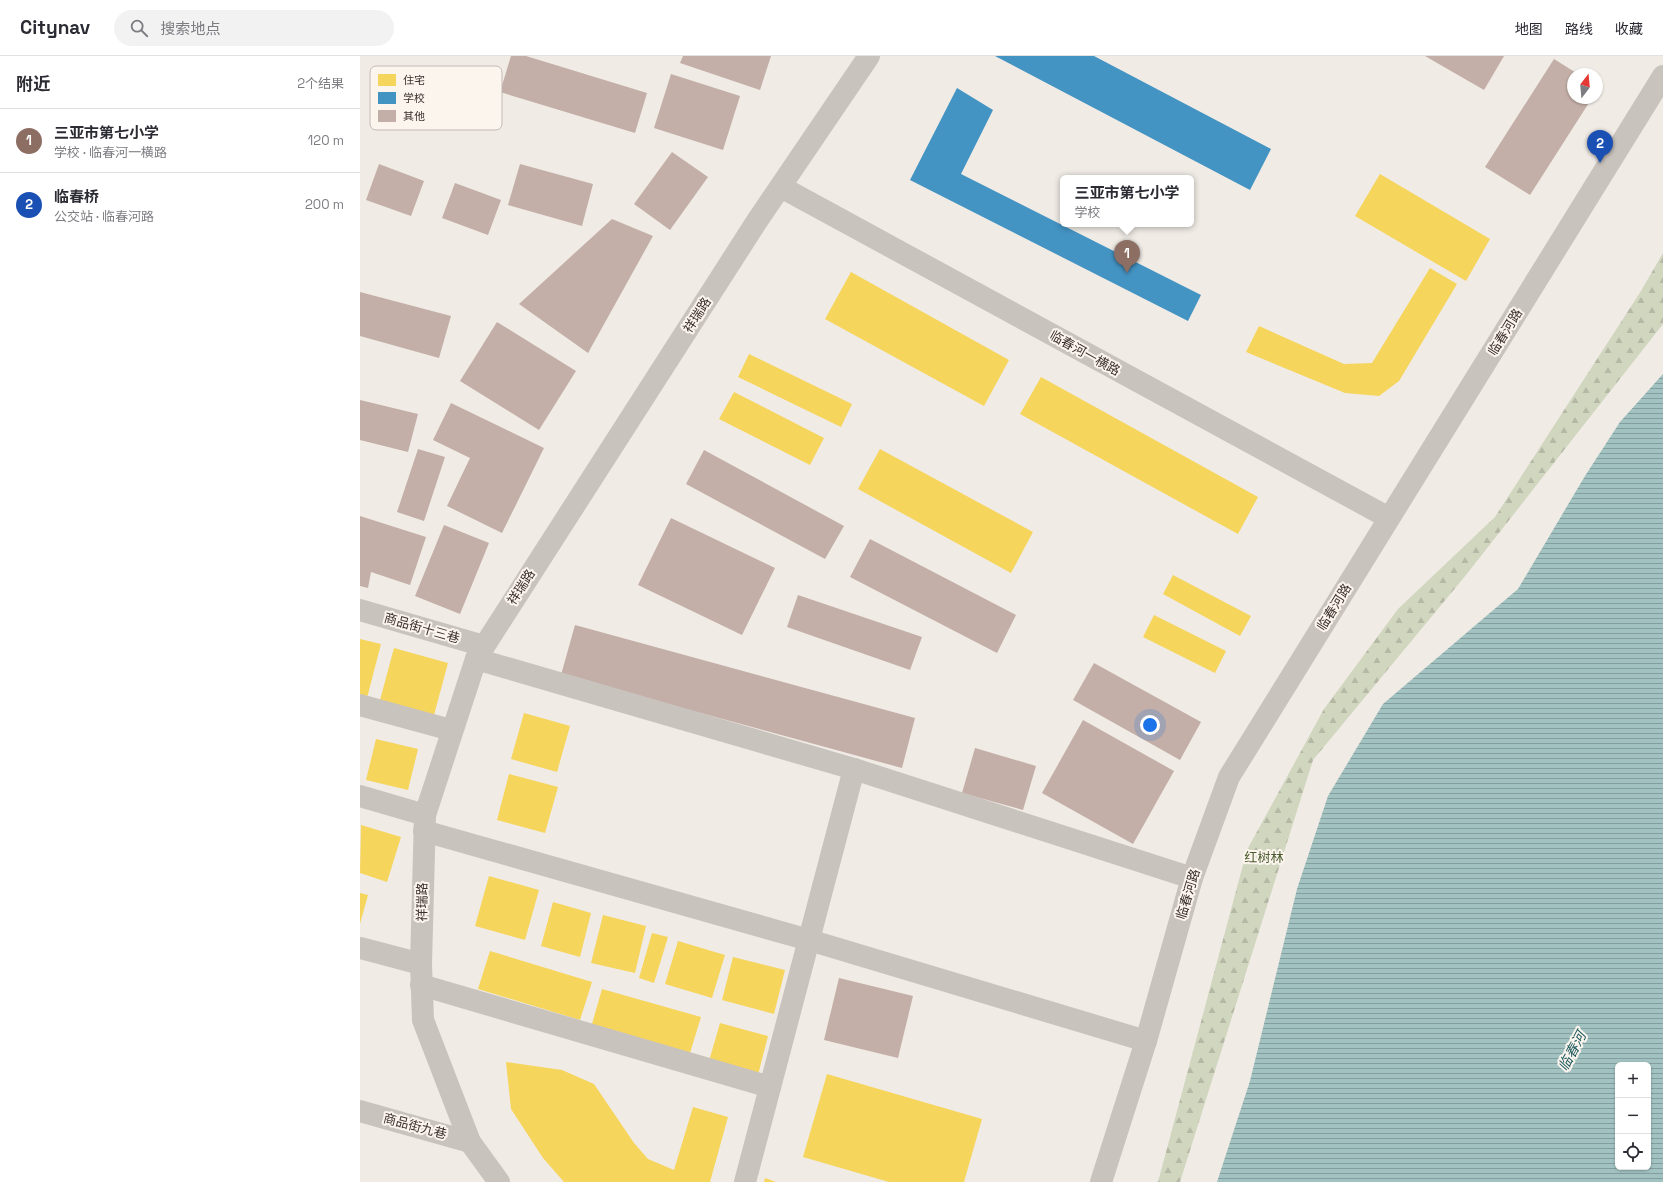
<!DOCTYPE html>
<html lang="zh">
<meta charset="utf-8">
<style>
:root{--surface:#fff;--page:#f2f2f3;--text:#2b2b33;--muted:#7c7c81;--line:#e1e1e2;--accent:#0b8043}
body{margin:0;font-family:"Space Grotesk","Noto Sans SC",sans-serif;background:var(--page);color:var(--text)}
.controls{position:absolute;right:12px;bottom:12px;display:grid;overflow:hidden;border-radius:6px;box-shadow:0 1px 3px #0004}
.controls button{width:36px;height:36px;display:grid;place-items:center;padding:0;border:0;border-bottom:1px solid var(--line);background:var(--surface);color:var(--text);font:20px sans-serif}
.compass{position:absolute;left:1207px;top:12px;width:36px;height:36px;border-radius:50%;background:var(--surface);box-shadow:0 1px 3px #0004;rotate:16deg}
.you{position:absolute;left:790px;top:669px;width:14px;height:14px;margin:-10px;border:3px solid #fff;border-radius:50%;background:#1a73e8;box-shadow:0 0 0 6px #1a73e833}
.badge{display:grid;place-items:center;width:26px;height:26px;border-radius:50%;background:var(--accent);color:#fff;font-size:13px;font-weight:700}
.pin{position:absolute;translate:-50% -33px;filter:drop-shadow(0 1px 2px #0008)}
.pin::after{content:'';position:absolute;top:21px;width:14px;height:12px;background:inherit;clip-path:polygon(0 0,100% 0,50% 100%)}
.popup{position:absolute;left:700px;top:119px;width:134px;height:52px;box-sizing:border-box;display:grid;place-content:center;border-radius:6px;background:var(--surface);filter:drop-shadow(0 1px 3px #0005);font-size:13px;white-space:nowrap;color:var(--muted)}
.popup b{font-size:15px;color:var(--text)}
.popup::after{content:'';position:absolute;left:50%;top:100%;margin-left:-8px;border:8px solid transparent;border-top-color:var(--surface)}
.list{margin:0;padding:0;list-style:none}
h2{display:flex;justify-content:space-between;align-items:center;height:52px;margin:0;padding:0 16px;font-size:17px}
h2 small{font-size:13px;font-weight:400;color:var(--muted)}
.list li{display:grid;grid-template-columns:26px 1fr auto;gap:12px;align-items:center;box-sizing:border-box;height:64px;padding:0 16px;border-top:1px solid var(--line)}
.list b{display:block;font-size:15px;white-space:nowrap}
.list p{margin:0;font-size:13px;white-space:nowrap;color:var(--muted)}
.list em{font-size:13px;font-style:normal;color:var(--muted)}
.icon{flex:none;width:22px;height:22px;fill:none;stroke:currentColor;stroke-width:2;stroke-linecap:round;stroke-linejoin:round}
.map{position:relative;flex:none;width:1303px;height:1126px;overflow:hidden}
header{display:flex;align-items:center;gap:24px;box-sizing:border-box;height:56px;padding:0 20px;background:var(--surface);border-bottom:1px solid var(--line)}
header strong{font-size:19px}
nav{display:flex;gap:22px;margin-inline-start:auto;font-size:14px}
.search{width:280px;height:36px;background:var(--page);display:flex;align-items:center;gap:10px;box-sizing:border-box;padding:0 14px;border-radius:22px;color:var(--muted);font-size:15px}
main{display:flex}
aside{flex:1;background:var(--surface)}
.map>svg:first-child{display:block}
.forest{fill:url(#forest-firs)}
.water{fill:url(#water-rules);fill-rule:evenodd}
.homes{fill:#f6d55c}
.schools{fill:#4393c3}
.building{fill:#c3afa7}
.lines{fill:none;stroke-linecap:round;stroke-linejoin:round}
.minor{stroke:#c9c3be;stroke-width:22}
.labels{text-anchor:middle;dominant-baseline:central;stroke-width:4;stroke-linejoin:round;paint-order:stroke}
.street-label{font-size:13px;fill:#3b302b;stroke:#fbf5ee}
.park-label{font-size:13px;fill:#4a5a2e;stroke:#fbf5ee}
.water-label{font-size:14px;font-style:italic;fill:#1f5a5e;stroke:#fbf5ee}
.key{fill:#fbf5ee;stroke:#c1bab4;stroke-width:1}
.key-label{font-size:11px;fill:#3b302b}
</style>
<header>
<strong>Citynav</strong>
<div class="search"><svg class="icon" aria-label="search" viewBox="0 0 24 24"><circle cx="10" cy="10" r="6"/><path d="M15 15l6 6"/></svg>搜索地点</div>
<nav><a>地图</a><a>路线</a><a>收藏</a></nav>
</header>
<main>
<aside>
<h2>附近<small>2个结果</small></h2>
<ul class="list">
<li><span class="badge" style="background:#8d6e63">1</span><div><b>三亚市第七小学</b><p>学校 · 临春河一横路</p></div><em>120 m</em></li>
<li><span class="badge" style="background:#1a4fb4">2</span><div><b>临春桥</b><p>公交站 · 临春河路</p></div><em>200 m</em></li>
</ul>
</aside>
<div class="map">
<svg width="1303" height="1126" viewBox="0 0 1303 1126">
<defs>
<pattern id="forest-firs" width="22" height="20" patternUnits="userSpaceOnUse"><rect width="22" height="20" fill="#d1d6bf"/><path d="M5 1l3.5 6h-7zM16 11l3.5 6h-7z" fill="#b4b8a4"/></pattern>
<pattern id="water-rules" width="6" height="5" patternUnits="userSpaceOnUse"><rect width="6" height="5" fill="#a1c2c1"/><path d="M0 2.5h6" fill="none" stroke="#849e9d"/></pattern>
</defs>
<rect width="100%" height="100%" fill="#f0ebe5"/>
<polygon class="forest" points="1303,197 1303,268 1106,519 953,704 820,1126 798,1126 887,794 964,653 1038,553 1135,461 1281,235"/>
<path class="water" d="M1303,318v808h-446l33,-101 47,-192 31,-93 55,-92 135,-115 67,-113 35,-54zM1258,1009h30v102h-30z"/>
<g class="homes">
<polygon points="1020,118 1130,183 1106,225 995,160"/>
<polygon points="1070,212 1097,228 1039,325 1019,340 985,337 886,296 899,270 984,308 1012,307"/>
<polygon points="491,216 649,304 624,350 465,263"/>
<polygon points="389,298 492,348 481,371 378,321"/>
<polygon points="681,321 898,441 878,478 660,358"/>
<polygon points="374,336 464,382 450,409 359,363"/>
<polygon points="520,393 673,476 651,517 498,433"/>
<polygon points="813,519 891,560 880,580 803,538"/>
<polygon points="794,559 866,595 855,617 783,581"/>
<polygon points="0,583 21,588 7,642 0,640"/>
<polygon points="34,592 88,607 74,659 20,644"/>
<polygon points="164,657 210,670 197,716 151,703"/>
<polygon points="16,683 58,693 48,734 6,724"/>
<polygon points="149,718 198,731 185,777 137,764"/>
<polygon points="1,769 41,781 27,826 0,817"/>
<polygon points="129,820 179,834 165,884 115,870"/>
<polygon points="0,837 8,839 0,868"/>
<polygon points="193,846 231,857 220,901 181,890"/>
<polygon points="243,859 286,870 275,917 231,907"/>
<polygon points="292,877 308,881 294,927 279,922"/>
<polygon points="318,885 365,899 352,942 305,928"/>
<polygon points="130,895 232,926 220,964 118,933"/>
<polygon points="373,901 425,914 414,958 362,944"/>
<polygon points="242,933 341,961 330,997 232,968"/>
<polygon points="360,967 408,980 398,1019 349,1005"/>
<polygon points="146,1006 202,1014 234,1028 274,1087 288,1103 314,1114 333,1051 368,1061 350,1126 204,1126 183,1102 151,1053"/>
<polygon points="467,1018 622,1063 604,1126 529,1126 443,1101"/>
<polygon points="405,1122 416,1126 404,1126"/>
</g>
<g class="schools">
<polygon points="635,0 734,0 911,93 890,134"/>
<polygon points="597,32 633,54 601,118 841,239 828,265 550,124"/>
</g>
<g class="building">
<polygon points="151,0 166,0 287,37 275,77 140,36"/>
<polygon points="323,0 411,0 400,34 320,7"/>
<polygon points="1065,0 1144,0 1124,34"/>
<polygon points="1194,3 1218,18 1213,18 1213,42 1232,42 1170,139 1125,111"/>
<polygon points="311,18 380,40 363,94 294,72"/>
<polygon points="312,96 348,121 310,174 274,148"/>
<polygon points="19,108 64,125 51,160 6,144"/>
<polygon points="160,108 233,128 222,170 148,149"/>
<polygon points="95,127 141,144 128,179 82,162"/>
<polygon points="252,163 293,180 228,297 159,248"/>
<polygon points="0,236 91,260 79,302 0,280"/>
<polygon points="137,266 216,315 179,374 100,325"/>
<polygon points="0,344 58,358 48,396 0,384"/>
<polygon points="91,347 184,392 142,477 87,450 110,402 73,384"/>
<polygon points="58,393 85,401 64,465 37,456"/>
<polygon points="344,394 484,470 465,503 326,428"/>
<polygon points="0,460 66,481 50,529 11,516 8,532 0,530"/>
<polygon points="311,462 415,512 382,579 278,529"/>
<polygon points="84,469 129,487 100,558 55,540"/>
<polygon points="510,483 656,559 637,597 490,521"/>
<polygon points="438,539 562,581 550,614 427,571"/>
<polygon points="215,569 555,662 542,712 201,619"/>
<polygon points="734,607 841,666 820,704 713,644"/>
<polygon points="723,664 814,715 773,788 682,737"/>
<polygon points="615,692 676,710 663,754 602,737"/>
<polygon points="479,922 553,940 538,1002 464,984"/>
</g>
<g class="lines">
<g class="minor">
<polyline points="421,131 1029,462"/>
<polyline points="0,554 124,590"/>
<polyline points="116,603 494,713 832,822"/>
<polyline points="0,649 91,674"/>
<polyline points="0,740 65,759"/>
<polyline points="64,775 449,884 786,985"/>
<polyline points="0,892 61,908"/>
<polyline points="61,929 410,1031"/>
<polyline points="0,1055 110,1086"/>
<polyline points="139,1126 110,1086 63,964 61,908 65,759 116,603 397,165 509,0"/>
<polyline points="385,1126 494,713"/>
<polyline points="741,1126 786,985 832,822 869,721 1303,20"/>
</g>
</g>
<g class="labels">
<g class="street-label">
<text transform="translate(337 259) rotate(-57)">祥瑞路</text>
<text transform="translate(1145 276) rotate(-58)">临春河路</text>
<text transform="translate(725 297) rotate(29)">临春河一横路</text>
<text transform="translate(161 531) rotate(-57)">祥瑞路</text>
<text transform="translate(974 551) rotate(-58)">临春河路</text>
<text transform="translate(62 572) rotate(16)">商品街十三巷</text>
<text transform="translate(828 838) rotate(-73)">临春河路</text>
<text transform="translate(62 846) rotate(-89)">祥瑞路</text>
<text transform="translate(55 1070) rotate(15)">商品街九巷</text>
</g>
<g class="park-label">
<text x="904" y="801">红树林</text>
</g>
<g class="water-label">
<text transform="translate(1212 995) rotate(-62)">临春河</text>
</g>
</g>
<rect x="10" y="10" width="132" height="64" rx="6" class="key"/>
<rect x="18" y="18" width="18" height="12" fill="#f6d55c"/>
<rect x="18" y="36" width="18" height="12" fill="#4393c3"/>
<rect x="18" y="54" width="18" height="12" fill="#c3afa7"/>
<g class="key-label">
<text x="43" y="28">住宅</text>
<text x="43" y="46">学校</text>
<text x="43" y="64">其他</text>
</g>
</svg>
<div class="controls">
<button>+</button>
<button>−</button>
<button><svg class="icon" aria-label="locate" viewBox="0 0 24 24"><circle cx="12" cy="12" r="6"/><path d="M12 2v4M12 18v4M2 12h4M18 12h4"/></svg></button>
</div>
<svg class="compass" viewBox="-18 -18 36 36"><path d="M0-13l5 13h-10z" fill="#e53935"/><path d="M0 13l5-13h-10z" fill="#7c7c81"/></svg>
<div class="you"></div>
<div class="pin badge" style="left:767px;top:217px;background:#8d6e63">1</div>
<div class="popup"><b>三亚市第七小学</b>学校</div>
<div class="pin badge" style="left:1240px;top:107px;background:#1a4fb4">2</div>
</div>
</main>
